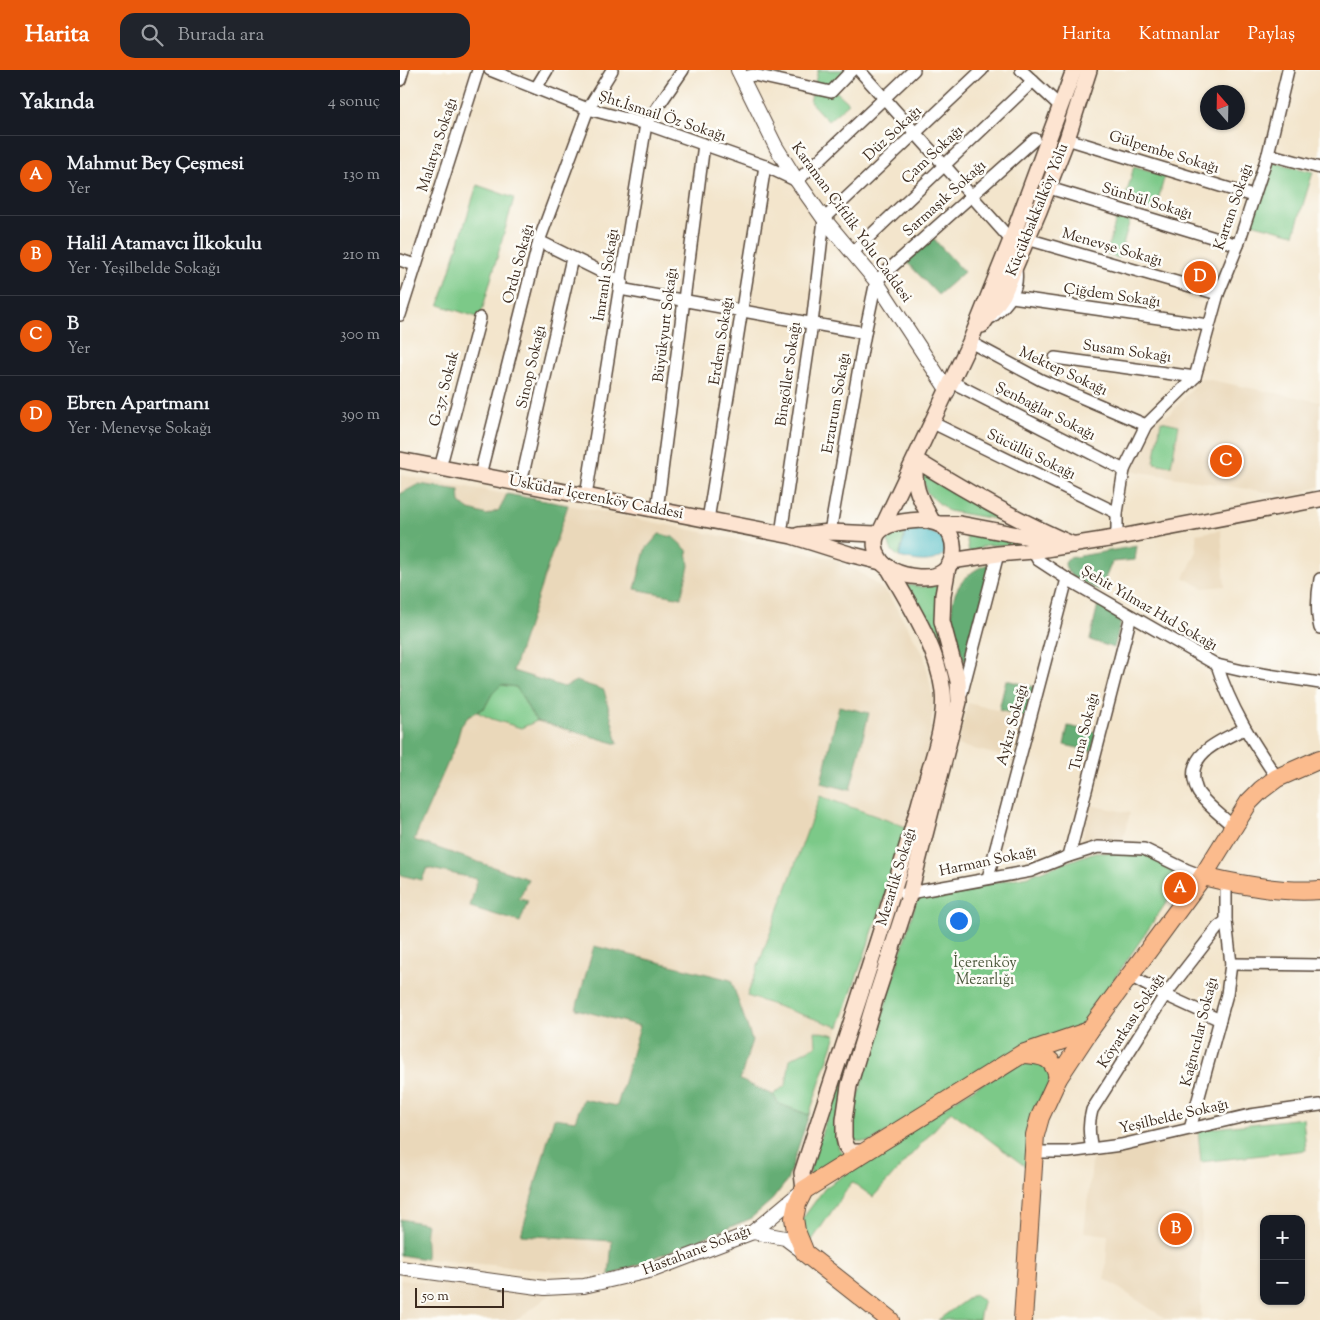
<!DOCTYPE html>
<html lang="tr">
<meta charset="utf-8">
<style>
:root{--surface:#171b24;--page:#20242c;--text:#f1f3f6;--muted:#9ea1a6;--line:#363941;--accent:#ea580c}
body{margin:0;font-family:"Sorts Mill Goudy",serif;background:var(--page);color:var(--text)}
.controls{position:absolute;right:15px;bottom:15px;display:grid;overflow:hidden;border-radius:10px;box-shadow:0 1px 4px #0004}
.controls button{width:45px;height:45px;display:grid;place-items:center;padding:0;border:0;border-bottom:1px solid var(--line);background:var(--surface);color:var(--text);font:25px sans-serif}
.compass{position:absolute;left:800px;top:15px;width:45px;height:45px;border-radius:50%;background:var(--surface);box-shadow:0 1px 4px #0004;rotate:340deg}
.scale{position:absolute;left:15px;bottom:12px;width:89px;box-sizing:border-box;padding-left:5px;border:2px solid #3b2a1e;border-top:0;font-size:14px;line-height:18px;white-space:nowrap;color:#3b2a1e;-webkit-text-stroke:4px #fdfcf7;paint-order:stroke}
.you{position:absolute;left:558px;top:850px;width:18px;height:18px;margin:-12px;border:4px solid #fff;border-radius:50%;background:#1a73e8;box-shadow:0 0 0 8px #1a73e833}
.badge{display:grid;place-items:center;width:32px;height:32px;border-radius:50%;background:var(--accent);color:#fff;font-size:16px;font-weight:700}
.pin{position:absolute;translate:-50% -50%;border:2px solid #fff;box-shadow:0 1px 5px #0006}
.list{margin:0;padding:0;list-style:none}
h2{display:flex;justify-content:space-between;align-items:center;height:65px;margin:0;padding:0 20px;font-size:21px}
h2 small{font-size:16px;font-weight:400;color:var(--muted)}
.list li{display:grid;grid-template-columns:32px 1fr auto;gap:15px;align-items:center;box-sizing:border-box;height:80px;padding:0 20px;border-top:1px solid var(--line)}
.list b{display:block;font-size:19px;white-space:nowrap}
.list p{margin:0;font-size:16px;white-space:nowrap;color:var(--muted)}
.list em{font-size:16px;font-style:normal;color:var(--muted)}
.icon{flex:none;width:28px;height:28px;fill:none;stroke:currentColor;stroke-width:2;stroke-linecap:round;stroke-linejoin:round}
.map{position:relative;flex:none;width:920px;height:1250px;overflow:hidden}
header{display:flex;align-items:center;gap:30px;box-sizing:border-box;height:70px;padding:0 25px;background:var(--accent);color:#fff}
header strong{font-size:24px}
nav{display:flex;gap:28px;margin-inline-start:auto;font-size:18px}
.search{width:350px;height:45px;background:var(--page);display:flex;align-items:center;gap:12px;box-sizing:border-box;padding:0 18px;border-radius:15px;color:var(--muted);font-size:19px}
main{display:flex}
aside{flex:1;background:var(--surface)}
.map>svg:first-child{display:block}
.built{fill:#ead8ba}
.green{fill:#7cc988;stroke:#5c7a53}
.forest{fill:#65ad74;stroke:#506c49}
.water{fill:#4dbbc5;stroke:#447272}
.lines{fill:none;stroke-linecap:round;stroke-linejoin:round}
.minor-casing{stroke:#574638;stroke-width:14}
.tertiary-casing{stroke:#574638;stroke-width:16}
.secondary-casing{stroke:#574638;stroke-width:18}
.primary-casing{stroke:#574638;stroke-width:20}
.minor{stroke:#fff;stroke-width:11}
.tertiary{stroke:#fff;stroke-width:14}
.secondary{stroke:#fde4d1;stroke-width:15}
.primary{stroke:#fbbb8d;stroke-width:18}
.labels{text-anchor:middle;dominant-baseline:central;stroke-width:5;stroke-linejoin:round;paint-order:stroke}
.street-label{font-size:15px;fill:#3b2a1e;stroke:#fdfcf7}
.park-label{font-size:15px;fill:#4e5a3e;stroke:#fdfcf7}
</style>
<header>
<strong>Harita</strong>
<div class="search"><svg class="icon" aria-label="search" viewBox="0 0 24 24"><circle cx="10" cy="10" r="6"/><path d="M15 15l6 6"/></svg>Burada ara</div>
<nav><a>Harita</a><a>Katmanlar</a><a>Paylaş</a></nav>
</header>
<main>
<aside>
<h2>Yakında<small>4 sonuç</small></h2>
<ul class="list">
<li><span class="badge">A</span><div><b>Mahmut Bey Çeşmesi</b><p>Yer</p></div><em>130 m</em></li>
<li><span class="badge">B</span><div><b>Halil Atamavcı İlkokulu</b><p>Yer · Yeşilbelde Sokağı</p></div><em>210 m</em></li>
<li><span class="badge">C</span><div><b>B</b><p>Yer</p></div><em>300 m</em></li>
<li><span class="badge">D</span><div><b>Ebren Apartmanı</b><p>Yer · Menevşe Sokağı</p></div><em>390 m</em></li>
</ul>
</aside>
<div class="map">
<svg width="920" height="1250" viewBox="0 0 920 1250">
<rect width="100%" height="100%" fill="#fdfcf7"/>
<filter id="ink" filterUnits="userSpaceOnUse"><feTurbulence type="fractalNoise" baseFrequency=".02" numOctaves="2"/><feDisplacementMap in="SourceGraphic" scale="10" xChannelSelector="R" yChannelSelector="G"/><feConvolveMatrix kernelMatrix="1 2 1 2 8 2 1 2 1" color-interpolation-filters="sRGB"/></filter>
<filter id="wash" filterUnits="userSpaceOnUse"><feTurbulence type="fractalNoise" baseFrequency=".0096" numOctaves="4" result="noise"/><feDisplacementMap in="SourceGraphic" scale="20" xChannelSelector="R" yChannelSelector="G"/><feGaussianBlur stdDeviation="1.12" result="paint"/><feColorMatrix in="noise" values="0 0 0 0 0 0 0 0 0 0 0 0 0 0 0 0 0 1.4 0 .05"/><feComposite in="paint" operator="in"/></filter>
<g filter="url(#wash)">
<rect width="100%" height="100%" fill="#f3e5cc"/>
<g class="built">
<polygon points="801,308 920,332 920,416 890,426 728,400 757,348 770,344"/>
<polygon points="0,405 168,435 435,489 464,505 488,524 524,585 534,632 526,694 509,758 348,925 439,957 387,1111 372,1130 350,1149 209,1206 26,1189 0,1184"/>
<polygon points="821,460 825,516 803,518 784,508 797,481 796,464"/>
<polygon points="568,633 625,647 615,689 557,675"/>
<polygon points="689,735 730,743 722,772 681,777"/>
<polygon points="798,1060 801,1092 801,1247 766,1249 705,1209 708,1165 684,1162 693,1085"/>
<polygon points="0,1210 151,1224 117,1250 0,1250"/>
</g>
<g class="green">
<polygon points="418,0 446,0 431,17 449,33 428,51 410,32"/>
<polygon points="874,92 913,102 894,164 851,153"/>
<polygon points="734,96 765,105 755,141 724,133"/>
<polygon points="77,115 114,128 80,248 39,235"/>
<polygon points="717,146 730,150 719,188 706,185"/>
<polygon points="761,351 779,355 771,396 754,393"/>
<polygon points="521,401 618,453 548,441 527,423"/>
<polygon points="507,457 499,487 492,481 487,469 493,461"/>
<polygon points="562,458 637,475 587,475 569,482 566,465"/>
<polygon points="501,514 522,517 541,515 552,609 548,610"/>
<path d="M101,615l15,2c8,11 12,24 21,34l-16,7 -29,-9 -15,-7 8,-5 7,-13z"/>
<polygon points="420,726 509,758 439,957 347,926"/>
<polygon points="741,782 785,805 683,955 470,1072 456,1071 452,1066 449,1057 517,828 628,806 692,783"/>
<polygon points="456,956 461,957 437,1071 439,1079 444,1085 411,1107 410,1099"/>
<polygon points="415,961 436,965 409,1045 379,1034 373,1025 386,1015 390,989 416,976"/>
<polygon points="640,989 651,1006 626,1097 551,1041 473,1127 452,1112 408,1176 400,1152 425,1118 560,1027 622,990"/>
<polygon points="903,1048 906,1080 801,1092 798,1060"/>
<polygon points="574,1224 583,1231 579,1250 538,1250"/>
</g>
<g class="forest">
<polygon points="531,166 564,202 538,225 505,190"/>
<path d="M19,414l40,6 1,13 10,7 17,5 12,-5 8,-16 61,11 -55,166 51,16 12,-6 28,9 14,54 -81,-23c-9,-10 -13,-23 -21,-34l-15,-2 -9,9 -7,13 -17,10 -7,9 -5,18 -42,96 114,39 -9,20 9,2 -8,21 -50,-15 7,-28 -50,-11 -5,12 -22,-5v-381z"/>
<polygon points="259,464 273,467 287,480 289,496 281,528 235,519 245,480"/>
<path d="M737,476l-2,14 -23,2 -12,29c-12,-7 -34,-12 -35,-28l4,-5z"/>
<path d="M593,493l-24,98h-5c-5,-15 -11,-31 -12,-47 -2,-25 17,-46 41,-51z"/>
<polygon points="698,534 722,548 714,578 690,570"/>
<polygon points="606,610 634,617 625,647 599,640"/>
<polygon points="439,636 469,643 450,720 421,713"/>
<polygon points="668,656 696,662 692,681 664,675"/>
<polygon points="194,876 331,910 352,970 340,1010 373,1025 379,1034 409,1045 387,1111 372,1130 350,1149 209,1206 212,1171 121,1165 154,1048 175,1051 183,1029 217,1036 240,956 176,939"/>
<path d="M0,1149l27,5c-3,13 0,21 -1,35l-26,-4z"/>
</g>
<path class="water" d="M507,457c14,3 27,4 38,13v14c-15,11 -29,7 -46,3z"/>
</g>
<g filter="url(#ink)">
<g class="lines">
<g class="minor-casing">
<g id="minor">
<polyline points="90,0 188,39 246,54 365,96 397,111 514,0"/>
<polyline points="459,0 611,170"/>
<polyline points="621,0 661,37"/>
<polyline points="0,10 3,0"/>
<polyline points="343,10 349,6 354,5 431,22 452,0"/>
<polyline points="136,18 147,0"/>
<polyline points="667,69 853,126"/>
<polyline points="868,84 920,98"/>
<polyline points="649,118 838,175"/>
<polyline points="627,169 818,224"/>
<polyline points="139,171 222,212"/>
<polyline points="453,182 633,11"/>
<polyline points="0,190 15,195"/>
<polyline points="220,219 465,263"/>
<polyline points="612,227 808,255"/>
<polyline points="0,245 78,0"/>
<path d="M592,247c16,-13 27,-26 24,-47"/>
<polyline points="570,272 641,310 746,355"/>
<polyline points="655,288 795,307"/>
<polyline points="552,312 724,400"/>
<polyline points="533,353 717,443"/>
<polyline points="40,398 80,248"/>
<polyline points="80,405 139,171 188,39 212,0"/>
<polyline points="121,413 172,188"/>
<polyline points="186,426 246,54 283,0"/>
<polyline points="257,440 304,74"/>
<polyline points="308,450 365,96"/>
<polyline points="430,462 465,263 476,211 635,69"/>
<polyline points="381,464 412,254 424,149 582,0"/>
<polyline points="715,468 717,460 717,443 724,400 746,355 795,307 818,224 838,175 868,84 888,0"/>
<polyline points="633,481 638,490 667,509 817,595 843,601 920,613"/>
<path d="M920,509c-3,17 -4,33 0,49"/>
<path d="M817,595c14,44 35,76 60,113"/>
<polyline points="562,622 598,484"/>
<path d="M834,757c-11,-10 -25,-20 -34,-32 -3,-3 -4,-7 -5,-11 -9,-31 27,-44 49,-55"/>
<polyline points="669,786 731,546"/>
<polyline points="588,808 667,509"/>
<polyline points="504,824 631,801 669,786 698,777 744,779 787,800 803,806"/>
<polyline points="831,894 920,895"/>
<polyline points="730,906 765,925 820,950"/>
<polyline points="790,1059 827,924 831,894 826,851 826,811"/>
<path d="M692,1079c-3,-14 -4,-25 0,-39l73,-115 53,-68 8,-6"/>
<polyline points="634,1082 668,1082 721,1075 850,1045 920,1035"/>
</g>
</g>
<g class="tertiary-casing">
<g id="tertiary">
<polyline points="338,0 376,77 397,111 424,149 476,211 548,321"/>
<polyline points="353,1162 385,1168 405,1183"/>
<polyline points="0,1198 145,1218 184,1216 253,1200 353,1162 401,1122"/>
</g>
</g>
<g class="secondary-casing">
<g id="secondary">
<polyline points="582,255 603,225 639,141 667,69 689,0"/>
<polyline points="0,390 392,466 449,484 481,492"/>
<path d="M516,390c51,32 102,61 158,85"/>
<path d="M515,394c-1,27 5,34 17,57"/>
<path d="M522,450c7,1 15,2 22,7 12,10 13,33 0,44 -12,10 -38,6 -52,-1 -8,-4 -14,-11 -16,-20 -7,-27 27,-29 46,-30z"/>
<polyline points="539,454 560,454 650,471"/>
<polyline points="482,458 570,272 611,170 674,0"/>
<polyline points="399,465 430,462 476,464"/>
<polyline points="551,491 598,484 633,481 715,468 920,429"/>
<polyline points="464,1082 451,1082 446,1076 444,1068 444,1050 449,1016 475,930 510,823 559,632 558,611 542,551 543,525 548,497"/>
<path d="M404,1120l-2,-17c39,-122 82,-244 117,-368 9,-34 28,-79 24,-114 -6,-45 -33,-85 -55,-124"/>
</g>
</g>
<g class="primary-casing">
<g id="primary">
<path d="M803,806c37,9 78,17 117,14"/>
<path d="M624,984c19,1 30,3 34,24"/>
<polyline points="490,1250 405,1183 396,1161 394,1148 397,1134 404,1120 622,984 689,961"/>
<polyline points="623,1250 635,1065 640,1047 658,1008 689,961 803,806 849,732 861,720 877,708 920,689"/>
</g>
</g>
<use href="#minor" class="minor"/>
<use href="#tertiary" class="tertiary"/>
<use href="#secondary" class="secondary"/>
<use href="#primary" class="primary"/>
</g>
</g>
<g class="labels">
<g class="street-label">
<text transform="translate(262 47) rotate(18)">Şht.İsmail Öz Sokağı</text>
<text transform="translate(493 64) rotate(-43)">Düz Sokağı</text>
<text transform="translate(38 75) rotate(-72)">Malatya Sokağı</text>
<text transform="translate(764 83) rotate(17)">Gülpembe Sokağı</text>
<text transform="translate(533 85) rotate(-43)">Çam Sokağı</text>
<text transform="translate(545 129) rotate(-42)">Sarmaşık Sokağı</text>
<text transform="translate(747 132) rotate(17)">Sünbül Sokağı</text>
<text transform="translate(834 137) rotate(-71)">Kartan Sokağı</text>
<text transform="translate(638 140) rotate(-68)">Küçükbakkalköy Yolu</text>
<text transform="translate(451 153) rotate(54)">Karaman Çiftlik Yolu Caddesi</text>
<text transform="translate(712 178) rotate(16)">Menevşe Sokağı</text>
<text transform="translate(119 194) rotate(-75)">Ordu Sokağı</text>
<text transform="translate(207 205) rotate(-81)">İmranlı Sokağı</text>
<text transform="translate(712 226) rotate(8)">Çiğdem Sokağı</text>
<text transform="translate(266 255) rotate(-83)">Büyükyurt Sokağı</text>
<text transform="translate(322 271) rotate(-81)">Erdem Sokağı</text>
<text transform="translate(727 282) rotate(8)">Susam Sokağı</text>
<text transform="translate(132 297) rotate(-77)">Sinop Sokağı</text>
<text transform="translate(663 302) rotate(25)">Mektep Sokağı</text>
<text transform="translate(389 304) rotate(-82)">Bingöller Sokağı</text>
<text transform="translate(45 319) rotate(-75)">G-37. Sokak</text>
<text transform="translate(437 333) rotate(-80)">Erzurum Sokağı</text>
<text transform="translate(645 342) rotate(27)">Şenbağlar Sokağı</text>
<text transform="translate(631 385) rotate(26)">Sücüllü Sokağı</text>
<text transform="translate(196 428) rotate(11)">Üsküdar İçerenköy Caddesi</text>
<text transform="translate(749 539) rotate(30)">Şehit Yılmaz Hıd Sokağı</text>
<text transform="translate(613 655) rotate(-75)">Aykız Sokağı</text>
<text transform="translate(685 662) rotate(-76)">Tuna Sokağı</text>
<text transform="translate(588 792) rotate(-12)">Harman Sokağı</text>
<text transform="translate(497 807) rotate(-73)">Mezarlık Sokağı</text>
<text transform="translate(732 951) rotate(-57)">Köyarkası Sokağı</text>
<text transform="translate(800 962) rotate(-76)">Kağnıcılar Sokağı</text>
<text transform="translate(774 1047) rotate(-13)">Yeşilbelde Sokağı</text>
<text transform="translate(297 1181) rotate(-21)">Hastahane Sokağı</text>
</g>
<g class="park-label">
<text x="585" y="893">İçerenköy<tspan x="585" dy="17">Mezarlığı</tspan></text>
</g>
</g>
</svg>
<div class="controls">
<button>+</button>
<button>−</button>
</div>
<svg class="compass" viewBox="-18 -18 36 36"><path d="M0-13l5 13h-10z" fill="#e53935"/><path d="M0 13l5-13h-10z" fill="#9ea1a6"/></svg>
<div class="scale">50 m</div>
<div class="you"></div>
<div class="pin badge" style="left:780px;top:818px">A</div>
<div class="pin badge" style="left:776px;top:1159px">B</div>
<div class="pin badge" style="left:826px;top:391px">C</div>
<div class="pin badge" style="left:800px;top:207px">D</div>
</div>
</main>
